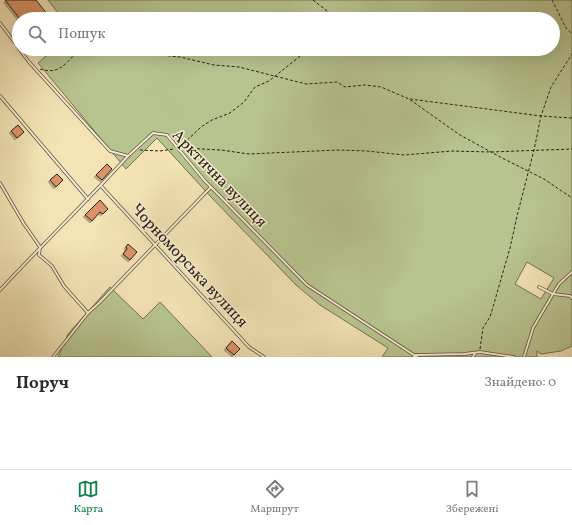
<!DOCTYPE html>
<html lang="uk">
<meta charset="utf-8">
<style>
:root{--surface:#fff;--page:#f7f7f7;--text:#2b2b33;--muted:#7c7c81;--line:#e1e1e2;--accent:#0b8043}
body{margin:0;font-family:Vollkorn,serif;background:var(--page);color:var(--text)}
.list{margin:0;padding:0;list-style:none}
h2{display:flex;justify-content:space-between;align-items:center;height:52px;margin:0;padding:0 16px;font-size:17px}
h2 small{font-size:13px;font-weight:400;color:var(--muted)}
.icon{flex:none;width:22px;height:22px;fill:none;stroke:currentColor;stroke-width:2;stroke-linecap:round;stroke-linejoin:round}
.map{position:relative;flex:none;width:572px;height:357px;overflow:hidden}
.search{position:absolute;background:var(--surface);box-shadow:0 4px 16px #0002;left:12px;right:12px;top:12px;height:44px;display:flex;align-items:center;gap:10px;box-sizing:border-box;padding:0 14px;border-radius:22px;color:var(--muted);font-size:15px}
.sheet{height:112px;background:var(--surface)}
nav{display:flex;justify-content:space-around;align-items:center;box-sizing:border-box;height:56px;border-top:1px solid var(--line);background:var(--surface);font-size:11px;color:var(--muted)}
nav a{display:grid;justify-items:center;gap:2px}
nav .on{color:var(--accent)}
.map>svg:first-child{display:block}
.green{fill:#b8c490;stroke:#747254;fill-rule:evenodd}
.building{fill:#da9468;stroke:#2f2019;filter:url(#shadow)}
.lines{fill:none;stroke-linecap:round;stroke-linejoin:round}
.service-casing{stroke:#605140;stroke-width:3.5}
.path{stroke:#2f2019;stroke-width:1;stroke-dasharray:3 2;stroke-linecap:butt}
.service{stroke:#f7edcf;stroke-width:2}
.labels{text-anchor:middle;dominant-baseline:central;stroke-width:3;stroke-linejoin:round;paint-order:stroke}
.street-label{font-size:16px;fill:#2f2019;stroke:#f7edcf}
</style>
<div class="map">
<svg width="572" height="357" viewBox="0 0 572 357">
<defs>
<filter id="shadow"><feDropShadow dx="-2" dy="2" stdDeviation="0" flood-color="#0004"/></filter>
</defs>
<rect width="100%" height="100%" fill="#f3e3b5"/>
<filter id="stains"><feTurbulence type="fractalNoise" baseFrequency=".005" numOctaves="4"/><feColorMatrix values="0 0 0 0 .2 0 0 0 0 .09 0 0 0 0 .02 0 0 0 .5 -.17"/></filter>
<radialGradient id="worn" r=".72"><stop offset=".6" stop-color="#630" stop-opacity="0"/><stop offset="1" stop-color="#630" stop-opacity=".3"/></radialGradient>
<g class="green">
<path d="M48,0h524v346l-11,5 -20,3 -4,-3v6h-155l6,-9 -68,-43 -24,-20 -85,-88 -54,-59 -31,31 -88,-106 16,-14h499v-30h-490zM527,262l27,16 -13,21 -26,-15z"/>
<polygon points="110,287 143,319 160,302 212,357 58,357 68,334"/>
</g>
<g class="building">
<polygon points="5,0 36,0 51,19 20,19"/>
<polygon points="18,125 24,132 17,138 11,131"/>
<polygon points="107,164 112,169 102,180 96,175"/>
<polygon points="57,174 63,180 56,187 50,180"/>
<polygon points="100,200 108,209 103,214 100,212 92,221 85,215"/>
<polygon points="128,244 137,252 130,260 123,254 127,249 126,247"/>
<polygon points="232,341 240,349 234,355 226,348"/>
</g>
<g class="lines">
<g class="service-casing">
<g id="service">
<polyline points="0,23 19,48"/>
<polyline points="19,49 29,62 110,151 128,156 153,133 167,135 205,181 307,285 417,357"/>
<polyline points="0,96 88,199"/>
<polyline points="0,183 24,224 40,247 39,255 52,266 64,286 88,313 53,357"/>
<polyline points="101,186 249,347 264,357"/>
<polyline points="539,287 553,294 559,284 572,272"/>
<path d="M0,290c42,-45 86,-88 128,-134"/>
<polyline points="88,313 99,303 211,187"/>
<polyline points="414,357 415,355 464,354 480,352 514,357"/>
<polyline points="473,357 475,353"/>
<polyline points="524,357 533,328 553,294 570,296 572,298"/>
</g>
</g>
<g class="path">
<polyline points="313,0 327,11 333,19"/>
<polyline points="552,0 566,28 572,34"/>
<path d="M40,69c19,6 25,-5 37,-17l35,-2 68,7 34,8 25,2 67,17 31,-2 8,5 20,-2 16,2 28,12 51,36 42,23 42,21 28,19"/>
<polyline points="410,99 541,116 572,118"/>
<polyline points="180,147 201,127 212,120 230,113 244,102 255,87 269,81 309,49"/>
<polyline points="182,148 221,150 249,154 338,150 367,151 404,155 452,151 491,152 572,149"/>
<polyline points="140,150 160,151 174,149"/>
<polyline points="480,349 483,328 490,317 495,300 510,248 518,212 534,150 541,116 551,87 572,54"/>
</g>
<use href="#service" class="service"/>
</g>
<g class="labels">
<g class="street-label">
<text transform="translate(219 179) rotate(46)">Арктична вулиця</text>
<text transform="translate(189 266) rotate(47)">Чорноморська вулиця</text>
</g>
</g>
<rect width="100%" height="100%" filter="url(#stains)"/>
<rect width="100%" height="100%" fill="url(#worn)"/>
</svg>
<div class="search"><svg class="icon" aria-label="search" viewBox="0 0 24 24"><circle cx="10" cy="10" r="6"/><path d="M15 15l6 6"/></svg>Пошук</div>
</div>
<section class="sheet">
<h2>Поруч<small>Знайдено: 0</small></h2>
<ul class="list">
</ul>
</section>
<nav>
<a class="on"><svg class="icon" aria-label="map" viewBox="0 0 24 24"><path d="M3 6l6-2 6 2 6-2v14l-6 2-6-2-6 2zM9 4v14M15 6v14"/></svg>Карта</a>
<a><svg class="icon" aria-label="directions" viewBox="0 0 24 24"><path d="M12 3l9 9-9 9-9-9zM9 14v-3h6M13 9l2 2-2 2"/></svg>Маршрут</a>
<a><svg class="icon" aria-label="saved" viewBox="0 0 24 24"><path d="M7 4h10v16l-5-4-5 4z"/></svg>Збережені</a>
</nav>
